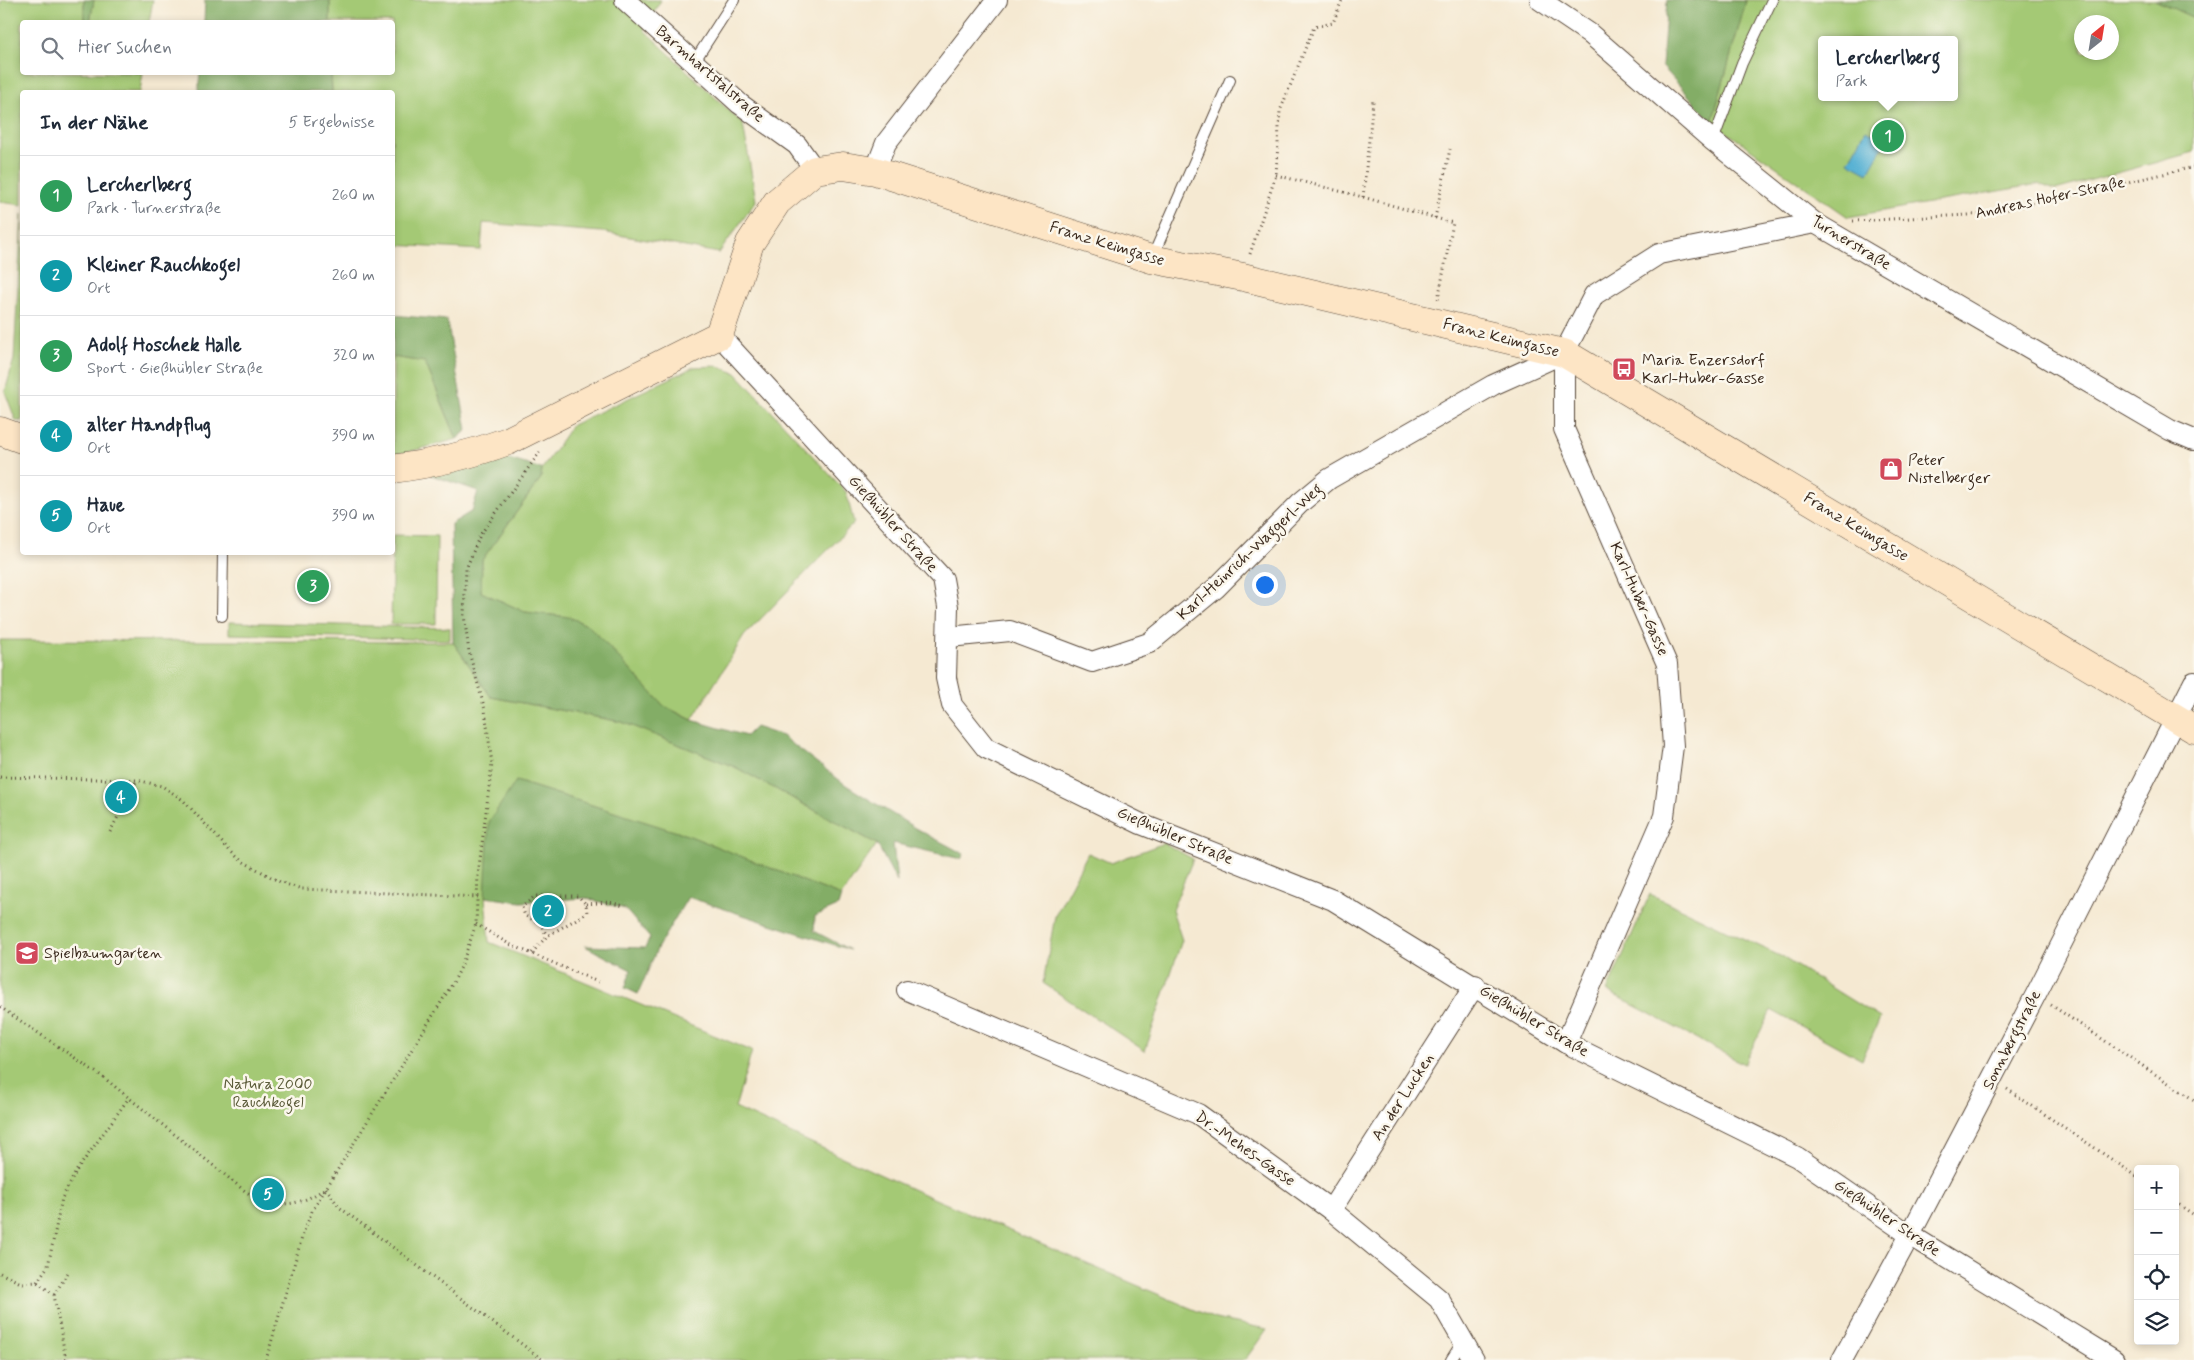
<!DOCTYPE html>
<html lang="de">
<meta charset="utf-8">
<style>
:root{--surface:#fff;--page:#f6f6f7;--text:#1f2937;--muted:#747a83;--line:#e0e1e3;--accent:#d1495b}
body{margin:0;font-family:Mynerve,sans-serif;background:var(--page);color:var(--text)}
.controls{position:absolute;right:15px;bottom:15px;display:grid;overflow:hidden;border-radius:5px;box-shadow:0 2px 8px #0003}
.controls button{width:45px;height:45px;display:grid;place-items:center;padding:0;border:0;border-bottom:1px solid var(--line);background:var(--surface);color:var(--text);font:25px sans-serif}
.compass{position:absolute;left:2074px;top:15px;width:45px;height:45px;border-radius:50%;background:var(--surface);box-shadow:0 2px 8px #0003;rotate:30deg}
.you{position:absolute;left:1264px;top:584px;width:18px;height:18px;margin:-12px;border:4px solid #fff;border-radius:50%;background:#1a73e8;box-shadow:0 0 0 8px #1a73e833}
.badge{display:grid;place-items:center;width:32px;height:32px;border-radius:50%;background:var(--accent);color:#fff;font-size:16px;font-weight:700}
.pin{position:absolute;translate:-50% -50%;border:2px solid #fff;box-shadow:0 1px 5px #0006}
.popup{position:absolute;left:1818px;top:36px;width:140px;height:65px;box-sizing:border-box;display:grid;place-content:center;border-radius:5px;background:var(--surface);filter:drop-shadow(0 1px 4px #0005);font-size:16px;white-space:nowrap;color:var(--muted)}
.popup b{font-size:19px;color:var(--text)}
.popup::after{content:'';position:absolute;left:50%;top:100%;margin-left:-10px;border:10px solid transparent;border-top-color:var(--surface)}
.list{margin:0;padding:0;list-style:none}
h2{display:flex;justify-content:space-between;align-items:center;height:65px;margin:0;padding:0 20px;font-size:21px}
h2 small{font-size:16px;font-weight:400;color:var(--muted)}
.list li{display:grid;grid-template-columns:32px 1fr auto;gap:15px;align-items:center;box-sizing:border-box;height:80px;padding:0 20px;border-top:1px solid var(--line)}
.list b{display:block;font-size:19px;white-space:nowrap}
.list p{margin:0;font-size:16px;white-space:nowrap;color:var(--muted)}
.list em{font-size:16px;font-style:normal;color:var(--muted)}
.icon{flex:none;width:28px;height:28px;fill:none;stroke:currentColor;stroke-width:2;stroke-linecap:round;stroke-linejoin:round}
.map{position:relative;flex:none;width:2194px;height:1360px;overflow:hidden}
.search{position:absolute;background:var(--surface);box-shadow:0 2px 8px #0003;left:20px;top:20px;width:375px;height:55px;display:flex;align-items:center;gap:12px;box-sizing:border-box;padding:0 18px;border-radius:5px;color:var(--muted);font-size:19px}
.panel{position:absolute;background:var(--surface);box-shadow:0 2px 8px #0003;left:20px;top:90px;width:375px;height:465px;border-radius:5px}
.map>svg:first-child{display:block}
.green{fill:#a4c974;stroke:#707a49;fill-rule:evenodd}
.forest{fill:#83ad66;stroke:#5f6c42}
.water{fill:#55b0d3;stroke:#486d78}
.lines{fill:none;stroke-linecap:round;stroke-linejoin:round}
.service-casing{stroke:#574739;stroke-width:12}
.minor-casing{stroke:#574739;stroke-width:22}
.secondary-casing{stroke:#574739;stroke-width:29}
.path{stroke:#574739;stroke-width:3;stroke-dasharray:1 4;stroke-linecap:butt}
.service{stroke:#fff;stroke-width:10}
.minor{stroke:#fff;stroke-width:20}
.secondary{stroke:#fde5c5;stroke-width:28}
.labels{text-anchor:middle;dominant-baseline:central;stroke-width:5;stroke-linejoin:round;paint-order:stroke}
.street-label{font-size:16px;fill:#3b2a1e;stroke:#fbf7ec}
.poi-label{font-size:16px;fill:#3b2a1e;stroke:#fbf7ec;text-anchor:start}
.park-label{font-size:16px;fill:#5a5a38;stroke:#fbf7ec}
</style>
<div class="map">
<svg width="2194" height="1360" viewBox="0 0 2194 1360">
<rect width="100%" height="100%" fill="#fbf7ec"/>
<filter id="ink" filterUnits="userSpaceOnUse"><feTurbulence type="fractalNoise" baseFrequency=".02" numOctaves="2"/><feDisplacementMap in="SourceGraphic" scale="10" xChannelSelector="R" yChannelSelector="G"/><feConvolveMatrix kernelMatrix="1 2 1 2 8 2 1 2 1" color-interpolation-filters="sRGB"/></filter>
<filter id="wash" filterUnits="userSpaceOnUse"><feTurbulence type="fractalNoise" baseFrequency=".0096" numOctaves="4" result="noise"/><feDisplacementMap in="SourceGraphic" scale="20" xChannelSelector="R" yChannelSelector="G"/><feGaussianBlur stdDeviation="1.12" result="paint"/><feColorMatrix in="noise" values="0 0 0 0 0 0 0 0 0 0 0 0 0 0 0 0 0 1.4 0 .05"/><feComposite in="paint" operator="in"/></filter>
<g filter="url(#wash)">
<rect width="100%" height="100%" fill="#f5e9d2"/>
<g class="green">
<polygon points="2,0 84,0 84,22 22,22 22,72 143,73 140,92 22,92 22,205 0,202 0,6"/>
<polygon points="94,0 153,0 149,22 90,22"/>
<polygon points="330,0 661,0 644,30 743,124 756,201 719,253 602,232 483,223 481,250 393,245 392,92 332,92 331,73 392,72 392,22 330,22"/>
<path d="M1744,0h411l39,18v134l-139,38 -16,-6 -191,33 -136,-95 34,-121zM2082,22h30v30h-30zM1822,40h132v57h-132z"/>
<polygon points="22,214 22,421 16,421 5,392 14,359"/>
<polygon points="393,357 425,362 457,439 393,456"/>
<polygon points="717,366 736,373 846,492 854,523 744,636 692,720 664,706 589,626 569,617 525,612 481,592 482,560 541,478 542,469 572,425 694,367"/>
<polygon points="393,535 437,536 436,624 391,624"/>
<polygon points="229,622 450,628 450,640 229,634"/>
<polygon points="0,640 453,642 491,697 622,722 735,767 877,844 841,896 689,836 516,781 485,897 489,942 752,1051 735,1108 914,1190 1216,1319 1267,1329 1245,1360 0,1360"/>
<polygon points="1164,843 1193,859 1172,910 1182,940 1145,1051 1043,983 1055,916 1088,853 1111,863"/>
<polygon points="1650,894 1782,957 1880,1018 1862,1060 1771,1010 1744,1064 1607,991"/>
</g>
<g class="forest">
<polygon points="84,0 94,0 90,22 84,22"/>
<polygon points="205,0 330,0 330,22 204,22"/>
<polygon points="1667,0 1746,1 1712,122 1662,66"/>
<polygon points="2155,0 2194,0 2194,18"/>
<polygon points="200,73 331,73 332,92 198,92"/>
<polygon points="393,315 447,320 467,430 457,439 425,362 393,357"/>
<polygon points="499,456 542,469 541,478 482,560 481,592 525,612 569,617 589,626 664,706 692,720 746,736 755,727 782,736 846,785 915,828 964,854 961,859 893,843 897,882 877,844 735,767 622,722 491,697 453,642 451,524 472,511 478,491 422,472"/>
<polygon points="516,781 690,836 841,896 838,906 815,916 814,931 850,950 688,897 658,947 638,994 625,988 631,970 585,946 645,948 650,938 625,909 586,898 521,902 485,897 489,822"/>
</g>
<polygon class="water" points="1866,130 1886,141 1868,173 1848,162"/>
</g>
<g filter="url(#ink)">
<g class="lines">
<g class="service-casing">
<g id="service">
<polyline points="694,62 734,0"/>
<polyline points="1713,141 1742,63 1772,0"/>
<polyline points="1152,258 1230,80"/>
<polyline points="222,616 223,552"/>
<polyline points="1451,1360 1463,1341"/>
</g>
</g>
<g class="minor-casing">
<g id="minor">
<polyline points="625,0 740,104 797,145 815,170"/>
<polyline points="1540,0 1589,33 1713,141 1815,223 2170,430 2194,440"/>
<polyline points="875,171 886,143 997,0"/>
<polyline points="719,335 943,579 948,607 946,678 952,705 986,748 1141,824 1333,900 1566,1043 1797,1157 1910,1235 2114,1360"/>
<polyline points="949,637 1010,631 1092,662 1149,643 1216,588 1300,503 1329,479 1493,385 1564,353"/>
<polyline points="907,990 1198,1114 1331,1210 1439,1299 1474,1360"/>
<polyline points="1566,1043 1664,816 1673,746 1667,664 1564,429 1564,353 1594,295 1659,254 1815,223"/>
<polyline points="1331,1210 1475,985"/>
<polyline points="1842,1360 1910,1235 2036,994 2194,682"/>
</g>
</g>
<g class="secondary-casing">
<g id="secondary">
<polyline points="0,431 22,439"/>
<path d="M392,469c40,-5 78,-14 116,-28l211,-106 31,-92 27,-41 38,-32 28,-4 32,5 276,88 92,18 321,76 630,376"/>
</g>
</g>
<g class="path">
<polyline points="1276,175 1363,197 1453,223 1438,300"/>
<polyline points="1363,197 1373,101"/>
<polyline points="1435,218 1450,149"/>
<polyline points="1853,221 1987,214 2194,167"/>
<polyline points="1250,254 1276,175 1280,111 1314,27 1333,23 1342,0"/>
<polyline points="0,777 137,780 162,786 183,800 230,851 242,861 282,883 302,889 478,897"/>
<polyline points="110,832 137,780"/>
<polyline points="586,904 609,902 624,906"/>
<polyline points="547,909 552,897"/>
<polyline points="476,924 509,944 598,982"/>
<polyline points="532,953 547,936 587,913 586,904 578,896 535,896 522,907 525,916 540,923 547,936"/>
<polyline points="2051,1005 2194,1100"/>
<path d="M0,1007l103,70 142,114c28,18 52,17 79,-2"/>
<polyline points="2007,1089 2138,1177"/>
<polyline points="326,1188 339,1207 543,1360"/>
<polyline points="2175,1202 2194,1215"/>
<polyline points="0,1273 21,1283 37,1282 54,1295 66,1360"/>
<polyline points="37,1282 48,1266 62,1198 77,1170 128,1099"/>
<polyline points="54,1295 69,1271"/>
<polyline points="266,1360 303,1234 312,1211 453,983 461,967 476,924 478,875 492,764 485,710 469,652 464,615 466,569 480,535 540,452"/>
</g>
<use href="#service" class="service"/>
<use href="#minor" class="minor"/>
<use href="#secondary" class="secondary"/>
</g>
</g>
<defs>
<g id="bus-square" transform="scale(1.25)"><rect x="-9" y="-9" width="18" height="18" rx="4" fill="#d1495b" stroke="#fbf7ec"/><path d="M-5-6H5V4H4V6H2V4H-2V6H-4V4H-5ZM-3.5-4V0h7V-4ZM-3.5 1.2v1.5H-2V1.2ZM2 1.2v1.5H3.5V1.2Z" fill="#fff"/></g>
<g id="shop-square" transform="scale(1.25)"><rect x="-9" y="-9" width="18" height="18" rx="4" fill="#d1495b" stroke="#fbf7ec"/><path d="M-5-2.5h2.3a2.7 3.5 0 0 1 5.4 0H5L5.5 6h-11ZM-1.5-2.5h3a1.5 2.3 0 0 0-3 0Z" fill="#fff"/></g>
<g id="school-square" transform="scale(1.25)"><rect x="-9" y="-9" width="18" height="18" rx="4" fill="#d1495b" stroke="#fbf7ec"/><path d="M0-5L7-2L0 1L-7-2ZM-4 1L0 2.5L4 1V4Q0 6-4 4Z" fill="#fff"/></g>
</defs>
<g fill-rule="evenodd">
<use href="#bus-square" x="1624" y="369"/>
<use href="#shop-square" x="1891" y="469"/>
<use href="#school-square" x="27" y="953"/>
</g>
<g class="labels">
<g class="street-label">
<text transform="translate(710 74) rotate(41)">Barmhartstalstraße</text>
<text transform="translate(2050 198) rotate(-12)">Andreas Hofer-Straße</text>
<text transform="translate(1851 243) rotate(31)">Turnerstraße</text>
<text transform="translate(1107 244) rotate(17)">Franz Keimgasse</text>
<text transform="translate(1501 338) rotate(14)">Franz Keimgasse</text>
<text transform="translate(893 524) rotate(48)">Gießhübler Straße</text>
<text transform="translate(1856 527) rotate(31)">Franz Keimgasse</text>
<text transform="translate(1250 552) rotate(-43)">Karl-Heinrich-Waggerl-Weg</text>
<text transform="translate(1639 599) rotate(66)">Karl-Huber-Gasse</text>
<text transform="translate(1175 836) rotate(23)">Gießhübler Straße</text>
<text transform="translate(1534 1021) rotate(31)">Gießhübler Straße</text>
<text transform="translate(2012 1040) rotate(-63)">Sonnbergstraße</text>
<text transform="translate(1403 1097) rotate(-57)">An der Lucken</text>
<text transform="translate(1245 1149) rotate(35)">Dr.-Mehes-Gasse</text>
<text transform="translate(1887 1218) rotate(34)">Gießhübler Straße</text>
</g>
<g class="poi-label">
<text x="1642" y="360">Maria Enzersdorf<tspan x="1642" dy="18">Karl-Huber-Gasse</tspan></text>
<text x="1908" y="460">Peter<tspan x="1908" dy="18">Nistelberger</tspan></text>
<text x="44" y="953">Spielbaumgarten</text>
</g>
<g class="park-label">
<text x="268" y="1084">Natura 2000<tspan x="268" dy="18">Rauchkogel</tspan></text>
</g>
</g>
</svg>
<div class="controls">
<button>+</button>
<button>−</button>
<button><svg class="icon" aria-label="locate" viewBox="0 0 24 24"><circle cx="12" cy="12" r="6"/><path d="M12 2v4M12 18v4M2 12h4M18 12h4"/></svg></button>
<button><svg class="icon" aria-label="layers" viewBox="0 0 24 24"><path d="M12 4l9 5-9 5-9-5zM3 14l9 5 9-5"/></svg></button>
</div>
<svg class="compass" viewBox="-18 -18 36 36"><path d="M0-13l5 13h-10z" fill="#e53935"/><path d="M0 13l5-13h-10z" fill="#747a83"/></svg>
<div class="you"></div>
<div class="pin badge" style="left:1888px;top:136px;background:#2e9e5b">1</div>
<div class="popup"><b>Lercherlberg</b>Park</div>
<div class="pin badge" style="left:548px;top:911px;background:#0f9aa8">2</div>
<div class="pin badge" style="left:313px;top:586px;background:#2e9e5b">3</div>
<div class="pin badge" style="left:121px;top:797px;background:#0f9aa8">4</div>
<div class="pin badge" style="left:268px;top:1194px;background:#0f9aa8">5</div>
<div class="search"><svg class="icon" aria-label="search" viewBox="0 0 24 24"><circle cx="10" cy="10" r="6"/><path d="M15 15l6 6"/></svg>Hier suchen</div>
<section class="panel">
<h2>In der Nähe<small>5 Ergebnisse</small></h2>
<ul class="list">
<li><span class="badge" style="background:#2e9e5b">1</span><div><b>Lercherlberg</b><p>Park · Turnerstraße</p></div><em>260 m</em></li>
<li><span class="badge" style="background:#0f9aa8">2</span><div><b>Kleiner Rauchkogel</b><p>Ort</p></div><em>260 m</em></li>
<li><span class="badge" style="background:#2e9e5b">3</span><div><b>Adolf Hoschek Halle</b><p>Sport · Gießhübler Straße</p></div><em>320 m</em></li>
<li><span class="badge" style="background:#0f9aa8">4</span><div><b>alter Handpflug</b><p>Ort</p></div><em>390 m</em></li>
<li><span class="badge" style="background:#0f9aa8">5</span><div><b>Haue</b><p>Ort</p></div><em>390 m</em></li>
</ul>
</section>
</div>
